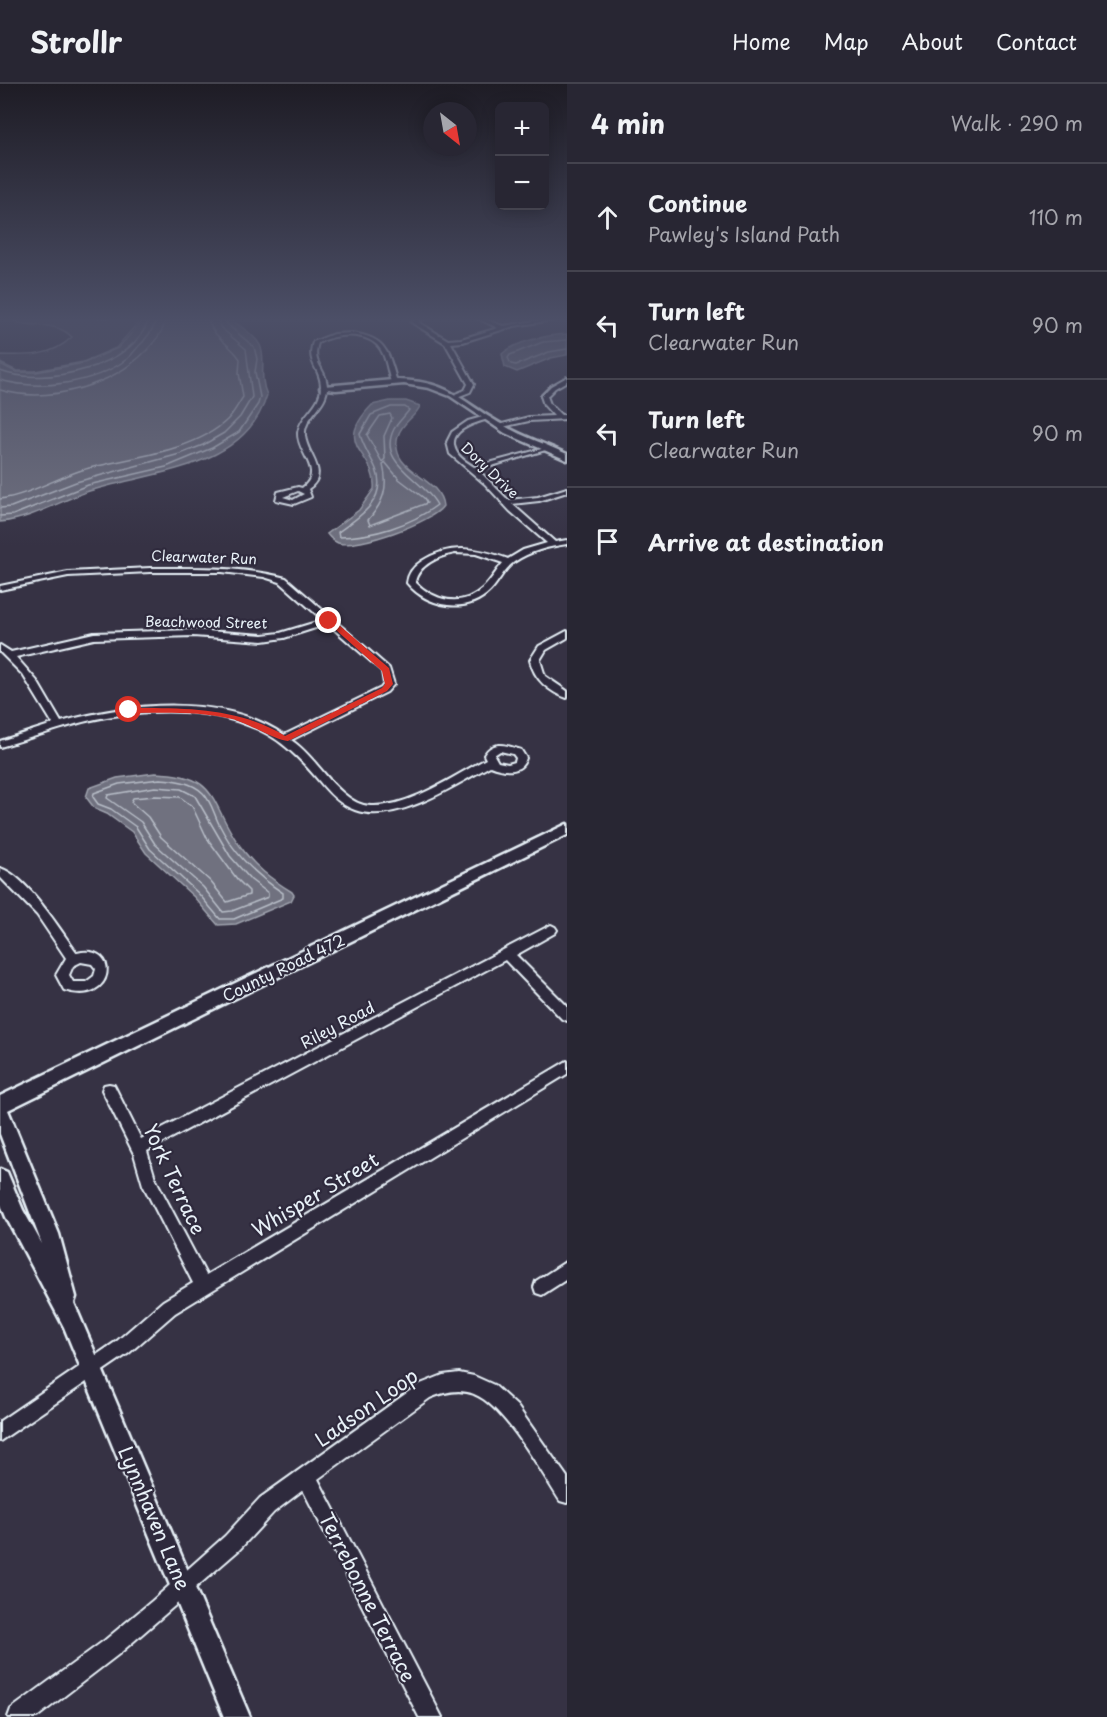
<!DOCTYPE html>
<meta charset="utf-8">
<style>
:root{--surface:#282633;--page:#302e3b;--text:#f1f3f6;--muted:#a5a5ac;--line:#44434e}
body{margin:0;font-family:"Playpen Sans",sans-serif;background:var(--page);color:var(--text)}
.controls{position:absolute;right:18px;top:18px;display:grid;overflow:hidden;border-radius:9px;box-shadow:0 3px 15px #0003}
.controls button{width:54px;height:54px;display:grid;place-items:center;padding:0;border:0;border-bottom:2px solid var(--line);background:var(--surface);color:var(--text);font:30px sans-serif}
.compass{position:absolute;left:423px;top:18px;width:54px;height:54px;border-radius:50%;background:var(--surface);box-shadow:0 3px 15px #0003;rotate:149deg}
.stop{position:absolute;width:18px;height:18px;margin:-14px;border:4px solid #d93025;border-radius:50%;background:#fff}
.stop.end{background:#d93025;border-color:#fff;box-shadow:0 2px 6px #0008}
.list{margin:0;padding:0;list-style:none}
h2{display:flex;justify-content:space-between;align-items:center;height:78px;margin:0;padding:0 24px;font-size:26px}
h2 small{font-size:20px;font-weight:400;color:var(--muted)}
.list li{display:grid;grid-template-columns:39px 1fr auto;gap:18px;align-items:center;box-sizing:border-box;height:108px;padding:0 24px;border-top:2px solid var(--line)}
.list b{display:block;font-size:22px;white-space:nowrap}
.list p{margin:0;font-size:20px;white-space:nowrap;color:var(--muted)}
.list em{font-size:20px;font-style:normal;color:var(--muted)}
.icon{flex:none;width:33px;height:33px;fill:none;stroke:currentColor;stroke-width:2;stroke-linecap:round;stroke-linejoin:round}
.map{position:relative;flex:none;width:567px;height:1633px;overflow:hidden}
header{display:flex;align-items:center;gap:36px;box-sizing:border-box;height:84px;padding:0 30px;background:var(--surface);border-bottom:2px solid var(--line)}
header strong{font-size:28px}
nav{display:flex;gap:33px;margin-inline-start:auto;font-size:21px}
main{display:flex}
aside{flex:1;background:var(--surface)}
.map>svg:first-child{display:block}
.green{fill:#4d4b5c;stroke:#9a9eaa;stroke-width:1.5}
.water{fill:#70717f;stroke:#a0a4af;stroke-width:1.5}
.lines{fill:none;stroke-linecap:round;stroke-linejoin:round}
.shore{stroke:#b8bec8;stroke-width:1.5}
.minor-casing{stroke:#e8f1f8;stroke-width:4}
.tertiary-casing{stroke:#e8f1f8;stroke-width:5}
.minor{fill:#2f2a3d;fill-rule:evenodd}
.tertiary{fill:#2f2a3d;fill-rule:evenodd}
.route{fill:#d93025}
.labels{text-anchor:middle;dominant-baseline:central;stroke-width:4.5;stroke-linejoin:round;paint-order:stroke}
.far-street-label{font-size:14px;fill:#e8f1f8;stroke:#2f2a3d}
.street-label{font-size:16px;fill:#e8f1f8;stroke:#2f2a3d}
.near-street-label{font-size:20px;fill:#e8f1f8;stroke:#2f2a3d}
</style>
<header>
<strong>Strollr</strong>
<nav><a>Home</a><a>Map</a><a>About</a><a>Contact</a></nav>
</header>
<main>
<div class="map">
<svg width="567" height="1633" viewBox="0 0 567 1633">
<rect width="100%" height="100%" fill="#363244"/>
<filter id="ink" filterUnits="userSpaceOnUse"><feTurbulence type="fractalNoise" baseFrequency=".0167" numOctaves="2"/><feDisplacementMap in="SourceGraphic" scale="12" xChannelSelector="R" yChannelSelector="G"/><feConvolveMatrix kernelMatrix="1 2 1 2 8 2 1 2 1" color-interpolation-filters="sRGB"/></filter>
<g filter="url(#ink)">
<path class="green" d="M10,234h132l-26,30 -33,14 -48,9h-18l-17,-8v-8c26,1 52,2 72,-18 -18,-18 -43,-7 -62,-18z"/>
<g class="water">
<path d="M145,234c25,0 53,-4 79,0 10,1 31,18 36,27 7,15 -2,30 7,50 -22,76 -118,76 -181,97 -28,10 -55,27 -86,30v-158l16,8h20l48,-9 34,-15z"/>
<path d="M567,250v21l-16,3 -34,14 -12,-5 -3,-13c14,-13 46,-19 65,-20z"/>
<path d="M390,317h16l14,5c-4,11 -19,17 -22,30 -10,37 42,39 45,70 -10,16 -86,43 -105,37 -5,-2 -8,-5 -11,-9l32,-24 15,-21c3,-38 -44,-41 -2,-84z"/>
<path d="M155,689c66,2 53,29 85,73 15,21 31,33 52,46l2,3 -3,6 -55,23 -18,1 -24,-28 -48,-44 -14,-21 -25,-18 -12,-5 -9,-12 3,-9 28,-10z"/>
</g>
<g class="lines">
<g class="shore">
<polyline points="567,256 543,258 510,271 508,274 511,280 516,281 549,268 567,265"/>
<path d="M0,287c42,16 136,-3 149,-53"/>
<path d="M0,296c38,11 94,4 127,-21 6,-5 10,-12 16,-17 6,-8 12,-14 14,-24"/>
<path d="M0,306c49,14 112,-4 147,-40 9,-10 17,-19 19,-32"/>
<path d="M391,323h14l4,3c-4,6 -11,12 -15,19 -18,35 30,50 43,76 -26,20 -65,32 -98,32l-1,-5c22,-15 50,-33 38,-63 -5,-12 -13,-22 -16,-35l11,-19z"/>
<polygon points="390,330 392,334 384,352 385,375 382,378 367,351 380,332"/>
<path d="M385,378l14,17 25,19 3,5 -57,22 -2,-5c15,-17 21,-32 15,-55z"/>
<path d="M0,415c29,-4 54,-20 82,-29 44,-13 111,-17 145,-50 7,-7 11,-16 16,-23l-4,-24 1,-14c-10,-16 -28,-21 -32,-41"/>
<polyline points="0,424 11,423 76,398 180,370 203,361 224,349 240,333 252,313 246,265 221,244 217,234"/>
<polyline points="0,432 13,431 88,401 166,383 212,364 239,348 258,320 260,313 255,288 257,275 254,263 227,240 225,234"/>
<path d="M160,695c15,1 32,3 43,14 9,9 11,22 17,33 14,28 37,50 63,67v5l-49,21h-14l-22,-26 -48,-44 -14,-22 -25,-18 -13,-5 -5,-7 1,-4 25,-9z"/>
<polygon points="155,703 181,705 195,712 230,772 251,796 268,809 268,813 232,827 223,828 203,803 155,760 141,738 107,714 108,711"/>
<polygon points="155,712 180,713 192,722 207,754 237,795 249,807 249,811 227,818 210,797 161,753 148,733 131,718 133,714"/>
</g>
<g class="minor-casing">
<g id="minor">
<polygon points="419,234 425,234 418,238 448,256 461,255 498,244 477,234 482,234 503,242 555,234 566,234 514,242 463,258 451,259 474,300 470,308 457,313 455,310 465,306 468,300 445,259 411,238"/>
<path d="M352,249c35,5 36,19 45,49l-3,2 -3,-2c-3,-9 -4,-19 -8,-28 -10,-24 -46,-21 -65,-11 -7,21 8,25 9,43 1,20 -24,30 -22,50 2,19 26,38 3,53l3,8 -17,7 -18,-4 2,-8 20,-5 4,1c23,-17 -5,-35 -4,-55 2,-18 23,-27 23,-46 0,-19 -15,-23 -8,-45l20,-8zM298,407l6,3 -11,6 -10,-3z"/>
<polygon points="567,293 567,297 555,304 547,312 550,320 561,331 567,331 567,335 529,337 498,344 495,342 529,333 554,332 544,321 541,312 551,302"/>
<path d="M486,332l3,2 -1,1c-14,4 -42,12 -32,32 3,7 12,12 18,16l75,-20v2l-71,21 30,30 30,-3 29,-9v4l-28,9 -27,3 43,38 12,-2v4c-19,3 -37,7 -53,18 -11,8 -15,20 -24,29 -24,24 -63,16 -83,-8 1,-10 7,-17 15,-22 28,-18 56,-13 86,-2l15,-9 24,-7 -37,-32 -25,-27 -35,-30 -3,-12 5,-10 16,-11zM455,469l21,1 27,9c-7,8 -12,18 -21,26 -21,19 -48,12 -67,-7 3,-17 24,-26 40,-29z"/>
<path d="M150,484c46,0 91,-2 136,10l103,90 5,16 -7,8 -96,48c21,14 33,37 52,53 8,7 18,13 28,13 37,2 83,-30 115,-47l-2,-4c9,-15 22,-10 37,-5l5,8c-5,17 -23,13 -36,8 -35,19 -94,59 -135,44 -15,-5 -26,-17 -35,-28 -22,-26 -42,-47 -75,-58 -50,-18 -107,-14 -158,-3 -29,7 -58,18 -87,26v-6l53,-17 -30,-49 -23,-23v-7l11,7 83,-19 99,-3 70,5 17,-2 43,-13 -43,-38 -16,-5 -42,-5h-72l-82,4 -68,14v-4l68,-14zM328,540l54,47 2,13 -3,4 -97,47c-61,-42 -155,-32 -223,-13l-24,-41 -21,-24 78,-18 99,-3 70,5 21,-3zM500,667l13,3 3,4 -1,4 -7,2 -10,-2 -4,-7z"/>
<path d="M567,547v7l-21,12 -6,10 5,16 22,15v7c-18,-6 -33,-19 -37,-38l9,-14z"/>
<path d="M0,784c27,8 60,62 77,85 44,-11 39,54 -13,37l-8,-15 10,-17 -29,-43 -37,-38zM81,878l11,2 4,5 -2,7 -8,6h-13l-4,-7 4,-9z"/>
<polygon points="551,841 555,843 557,846 555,849 516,871 567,922 567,937 562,935 505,876 147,1067 155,1094 206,1191 567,977 567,990 175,1229 129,1269 0,1357 0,1337 117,1257 163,1217 193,1199 143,1101 134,1070 102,1006 104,1001 109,1000 114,1001 141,1055"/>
<polygon points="567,1177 567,1195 542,1211 536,1209 534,1203 536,1197"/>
<path d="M459,1289l15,3 20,9 23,21 50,71v26l-7,-2c-18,-28 -56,-96 -86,-107 -15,-6 -30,-2 -44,4l-112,81 124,238h-23l-116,-227 -29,22 -35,38 -120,104 -82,63h-29l3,-8 94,-69 47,-39 73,-65 35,-38 158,-113 25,-10z"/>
</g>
</g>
<g class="tertiary-casing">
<g id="tertiary">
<path d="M393,296c57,0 65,20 110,45 20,12 43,19 64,29v6l-62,-27 -55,-37 -21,-8 -25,-4 -68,6 -16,-2 4,-2z"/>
<polygon points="567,740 567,751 8,1026 59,1150 76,1213 74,1219 250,1633 224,1633 64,1243 6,1133 0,1118 0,1085 7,1088 23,1126 42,1160 0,1050 0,1012"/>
</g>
</g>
<use href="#minor" class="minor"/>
<use href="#tertiary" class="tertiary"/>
</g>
</g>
<linearGradient id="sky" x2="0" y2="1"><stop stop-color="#1e1c25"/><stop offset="0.51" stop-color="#4c4f67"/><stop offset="1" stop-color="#4c4f67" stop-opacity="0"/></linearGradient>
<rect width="567" height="462" fill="url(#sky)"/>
<path class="route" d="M327,535h5l57,49 4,16 -6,7 -99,50c-8,1 -43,-19 -56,-22 -34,-8 -69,-6 -103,-6l-4,-3 4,-2c54,0 109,-1 156,28l97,-48 3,-4 -3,-13 -55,-49z"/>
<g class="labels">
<g class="far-street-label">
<text transform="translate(490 386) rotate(44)">Dory Drive</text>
<text transform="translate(204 473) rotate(2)">Clearwater Run</text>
<text transform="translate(206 538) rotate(1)">Beachwood Street</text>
</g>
<g class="street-label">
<text transform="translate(283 883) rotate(-26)">County Road 472</text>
<text transform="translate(337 940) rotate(-28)">Riley Road</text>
</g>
<g class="near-street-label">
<text transform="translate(175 1095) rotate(65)">York Terrace</text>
<text transform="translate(315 1110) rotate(-31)">Whisper Street</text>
<text transform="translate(366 1323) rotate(-35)">Ladson Loop</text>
<text transform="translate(155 1434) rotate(67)">Lynnhaven Lane</text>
<text transform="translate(368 1513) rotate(63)">Terrebonne Terrace</text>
</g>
</g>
</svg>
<div class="controls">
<button>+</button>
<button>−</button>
</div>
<svg class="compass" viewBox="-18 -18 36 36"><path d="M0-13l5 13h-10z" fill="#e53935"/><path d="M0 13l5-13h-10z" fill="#a5a5ac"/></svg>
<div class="stop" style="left:129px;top:626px"></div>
<div class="stop end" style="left:329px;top:537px"></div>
</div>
<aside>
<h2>4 min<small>Walk · 290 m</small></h2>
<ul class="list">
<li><svg class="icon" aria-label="ahead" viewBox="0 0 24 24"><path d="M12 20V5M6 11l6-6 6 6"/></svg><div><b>Continue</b><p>Pawley's Island Path</p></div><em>110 m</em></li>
<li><svg class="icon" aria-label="left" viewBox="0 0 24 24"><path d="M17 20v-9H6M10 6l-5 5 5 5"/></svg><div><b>Turn left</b><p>Clearwater Run</p></div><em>90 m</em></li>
<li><svg class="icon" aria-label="left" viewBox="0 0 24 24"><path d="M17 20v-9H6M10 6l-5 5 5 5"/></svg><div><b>Turn left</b><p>Clearwater Run</p></div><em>90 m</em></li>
<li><svg class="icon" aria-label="arrive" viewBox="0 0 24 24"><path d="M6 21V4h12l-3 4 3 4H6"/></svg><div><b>Arrive at destination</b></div></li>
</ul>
</aside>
</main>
